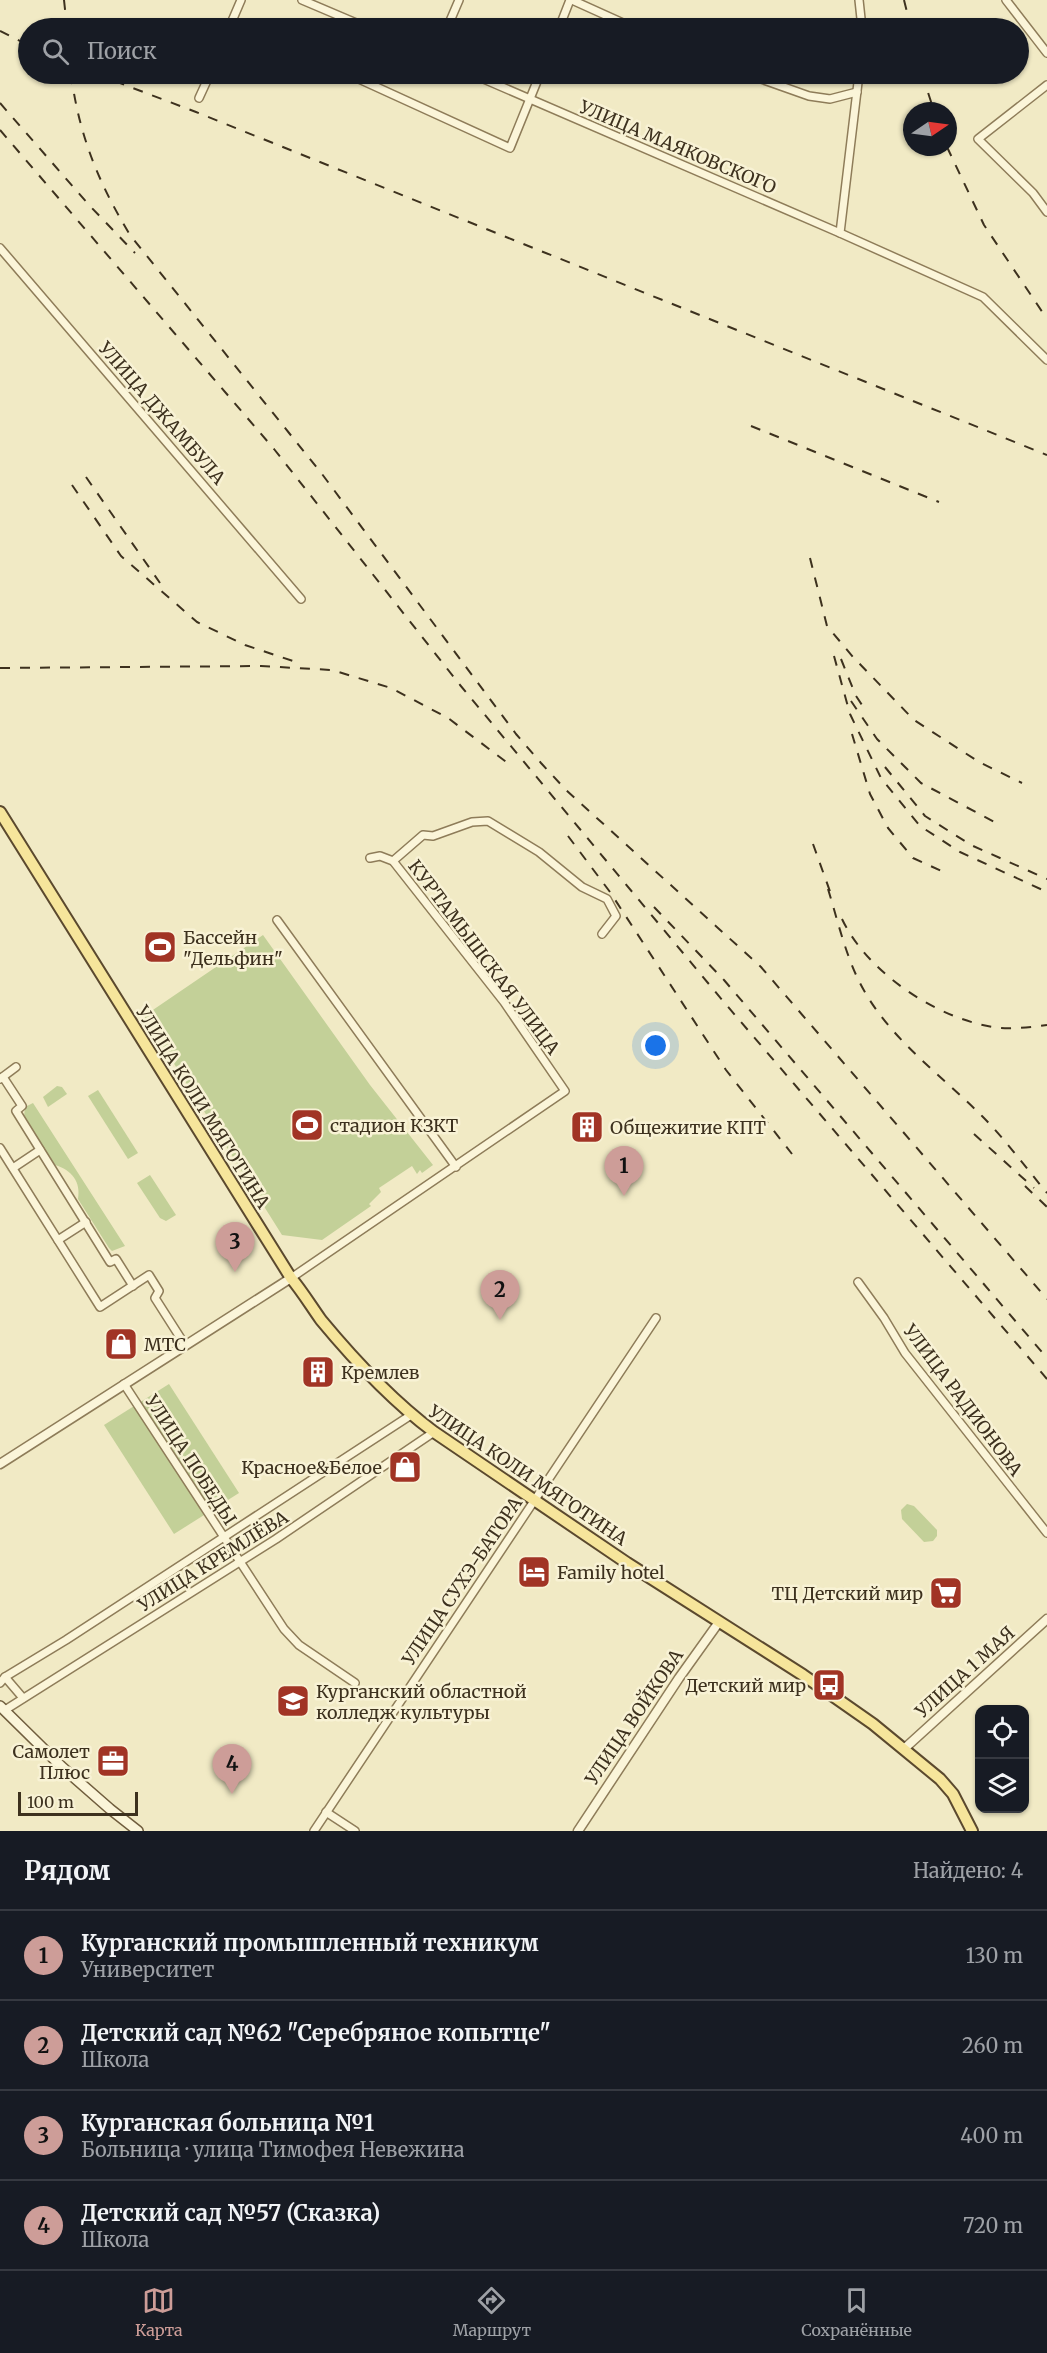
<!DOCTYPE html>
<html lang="ru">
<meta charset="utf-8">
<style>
:root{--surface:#171b24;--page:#20242c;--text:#f1f3f6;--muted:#9ea1a6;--line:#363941;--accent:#cd9d98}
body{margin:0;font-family:Merriweather,serif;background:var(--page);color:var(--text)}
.controls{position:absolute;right:18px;bottom:18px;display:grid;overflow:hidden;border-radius:12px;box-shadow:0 2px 4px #0004}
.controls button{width:54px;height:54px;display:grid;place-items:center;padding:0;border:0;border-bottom:2px solid var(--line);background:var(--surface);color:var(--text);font:30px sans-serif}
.compass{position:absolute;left:903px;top:102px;width:54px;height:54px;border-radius:50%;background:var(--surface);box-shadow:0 2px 4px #0004;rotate:77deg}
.scale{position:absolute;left:18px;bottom:15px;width:120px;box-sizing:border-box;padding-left:6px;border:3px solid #3d311e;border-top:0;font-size:16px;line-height:21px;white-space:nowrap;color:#3d311e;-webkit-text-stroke:4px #f8f2d5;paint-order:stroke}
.you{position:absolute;left:656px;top:1046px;width:21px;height:21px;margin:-15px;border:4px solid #fff;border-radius:50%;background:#1a73e8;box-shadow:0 0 0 9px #1a73e833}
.badge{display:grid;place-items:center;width:39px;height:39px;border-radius:50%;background:var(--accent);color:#111;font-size:20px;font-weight:700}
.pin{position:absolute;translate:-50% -50px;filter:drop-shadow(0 2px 3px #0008)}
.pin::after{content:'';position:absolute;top:32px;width:21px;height:18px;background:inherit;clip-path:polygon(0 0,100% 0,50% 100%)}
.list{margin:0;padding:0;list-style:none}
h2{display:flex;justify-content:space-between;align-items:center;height:78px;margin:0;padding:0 24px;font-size:26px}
h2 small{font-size:20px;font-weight:400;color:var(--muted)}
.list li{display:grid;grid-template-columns:39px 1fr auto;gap:18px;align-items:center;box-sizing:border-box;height:90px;padding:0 24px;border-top:2px solid var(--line)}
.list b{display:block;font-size:22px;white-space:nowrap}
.list p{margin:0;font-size:20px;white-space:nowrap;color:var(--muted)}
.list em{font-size:20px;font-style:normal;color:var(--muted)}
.icon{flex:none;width:33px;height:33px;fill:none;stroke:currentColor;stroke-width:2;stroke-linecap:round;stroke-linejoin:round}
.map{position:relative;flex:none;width:1047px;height:1831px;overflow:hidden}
.search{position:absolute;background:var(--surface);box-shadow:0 2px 4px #0004;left:18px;right:18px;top:18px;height:66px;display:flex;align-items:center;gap:15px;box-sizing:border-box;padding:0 21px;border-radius:33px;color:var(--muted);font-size:22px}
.sheet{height:438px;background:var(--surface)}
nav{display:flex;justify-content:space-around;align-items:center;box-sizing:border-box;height:84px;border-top:2px solid var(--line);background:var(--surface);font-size:16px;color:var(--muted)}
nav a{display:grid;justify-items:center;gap:3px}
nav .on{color:var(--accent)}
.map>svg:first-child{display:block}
.green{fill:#c3d098}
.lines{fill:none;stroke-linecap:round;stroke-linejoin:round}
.minor-casing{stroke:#8e7c59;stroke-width:10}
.tertiary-casing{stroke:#8e7c59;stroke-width:11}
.secondary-casing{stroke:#705d3d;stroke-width:12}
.primary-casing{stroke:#5b492e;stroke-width:14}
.minor{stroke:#fbf5d9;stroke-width:7}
.tertiary{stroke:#fbf5d9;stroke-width:8}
.secondary{stroke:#fbf5d9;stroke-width:9}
.primary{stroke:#f6e59b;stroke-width:10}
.rail{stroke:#3d311e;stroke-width:2;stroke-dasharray:10 10;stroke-linecap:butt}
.labels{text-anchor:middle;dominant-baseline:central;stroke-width:5;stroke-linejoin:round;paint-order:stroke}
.street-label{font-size:18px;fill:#3d311e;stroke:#f8f2d5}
.poi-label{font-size:18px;fill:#3d311e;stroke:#f8f2d5;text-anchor:start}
</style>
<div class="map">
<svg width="1047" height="1831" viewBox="0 0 1047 1831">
<rect width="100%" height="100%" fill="#f1eac5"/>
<g class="green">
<polygon points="263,935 370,1085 433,1165 422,1173 420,1170 417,1174 412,1166 379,1188 381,1192 369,1204 371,1206 322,1240 282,1235 144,1016"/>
<polygon points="57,1086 62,1087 67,1094 48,1107 43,1097"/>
<polygon points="98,1090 138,1153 128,1159 88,1096"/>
<path d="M33,1103l92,143 -13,5 -3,-3 -31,-49c3,-17 -6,-29 -23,-34l-31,-48 1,-10z"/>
<polygon points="150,1175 176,1215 166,1221 160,1218 137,1183"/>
<polygon points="169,1384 239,1493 174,1534 104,1425"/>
<polygon points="907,1504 914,1506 937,1530 937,1536 933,1541 924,1542 902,1519 901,1510"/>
</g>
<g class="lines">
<g class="minor-casing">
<g id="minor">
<polyline points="302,0 368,28"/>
<polyline points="572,0 634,28"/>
<polyline points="859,0 862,28"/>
<polyline points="1006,0 1047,53"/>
<polyline points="232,21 249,28"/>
<polyline points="229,28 241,0"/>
<polyline points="447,28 459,0"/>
<polyline points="559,28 570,0"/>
<polyline points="348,74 510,148 540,74"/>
<polyline points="472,74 840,233"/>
<polyline points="747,74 809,96 830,99 857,92"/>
<polyline points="859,74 840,233 983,297 1047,360"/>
<polyline points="1047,85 978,139 1033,193 1047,212"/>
<polyline points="199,98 210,74"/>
<polyline points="0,248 301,599"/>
<polyline points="393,861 423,835 433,836 472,822 488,821 539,852 582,887 607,899 616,916 602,934"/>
<polyline points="277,920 456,1167"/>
<polyline points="3,1077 22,1106 16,1111 110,1262 116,1259 133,1286"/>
<polyline points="0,1079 16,1067"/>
<polyline points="0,1148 100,1307 149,1275 159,1291 155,1298 185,1345"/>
<polyline points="13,1168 40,1150"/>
<polyline points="58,1240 86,1222"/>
<polyline points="291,1278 565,1091 504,1002 393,861 380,856 370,858"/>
<polyline points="858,1282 884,1318 905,1353 1047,1533"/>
<polyline points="124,1384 284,1629 299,1645 355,1683"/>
<polyline points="5,1677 23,1698"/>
<polyline points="0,1683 5,1677 66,1640 411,1415"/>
<polyline points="5,1710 276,1539 434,1432"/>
<polyline points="326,1812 355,1831"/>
<polyline points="314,1831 656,1318"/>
</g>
</g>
<g class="tertiary-casing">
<g id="tertiary">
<polyline points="0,1464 291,1278"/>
<polyline points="905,1748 1047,1619"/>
<polyline points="578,1831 679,1678 719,1622"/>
</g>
</g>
<g class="secondary-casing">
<polyline id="secondary" points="0,1706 62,1767 110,1809 138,1831"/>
</g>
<g class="primary-casing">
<path id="primary" d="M0,812l291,466c11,13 20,28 30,42 34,41 70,80 113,112l193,131 176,112 70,49 67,55 13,15 19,37"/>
</g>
<use href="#minor" class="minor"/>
<use href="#tertiary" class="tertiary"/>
<use href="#secondary" class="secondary"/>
<use href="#primary" class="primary"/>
<g class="rail">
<polyline points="64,0 67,28"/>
<polyline points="904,0 911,28"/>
<polyline points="0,31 28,45"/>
<path d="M71,74c8,61 27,108 59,161l192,239 194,260 25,29 25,27 195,177 286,332"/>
<polyline points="96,74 196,112 1047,455"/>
<polyline points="922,74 934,111"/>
<polyline points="0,103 89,205 135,253"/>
<polyline points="0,130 274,449 460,685 723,1001 1047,1379"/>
<polyline points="947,147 984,225 1047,319"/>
<polyline points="751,426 939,502"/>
<polyline points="86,477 160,583"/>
<polyline points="72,485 121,556 197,622 245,645 296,662"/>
<polyline points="810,558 827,626 853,657 914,720 979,762 1022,783"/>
<polyline points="834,656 850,714 881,778 920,826 960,852 1047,892"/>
<polyline points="841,659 856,696 864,708"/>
<polyline points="0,668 261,666 332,670 391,688 448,718 509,764"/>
<polyline points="851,701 877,739 921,783 1002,826"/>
<polyline points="852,734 870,794 888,828 913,858 948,874"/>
<polyline points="885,767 925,816 971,845 1047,879"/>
<polyline points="568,836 610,892 726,1070 792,1154"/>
<polyline points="813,844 832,897"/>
<path d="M828,889c9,29 16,60 29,88 27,58 81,95 125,139 23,23 44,52 65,77"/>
<polyline points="654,907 724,980 1047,1358"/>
<path d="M842,919c26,55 99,103 159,109 14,1 31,-1 46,-3"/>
<polyline points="974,1134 1034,1188"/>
<polyline points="1025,1186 1047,1207"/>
</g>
</g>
<defs>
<g id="stadium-square" transform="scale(1.725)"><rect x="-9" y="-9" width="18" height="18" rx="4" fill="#a13425" stroke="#f8f2d5"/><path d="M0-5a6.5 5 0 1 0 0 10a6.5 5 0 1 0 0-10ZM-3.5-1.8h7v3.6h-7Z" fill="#fff"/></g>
<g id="building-square" transform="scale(1.725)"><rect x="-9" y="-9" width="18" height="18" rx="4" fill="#a13425" stroke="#f8f2d5"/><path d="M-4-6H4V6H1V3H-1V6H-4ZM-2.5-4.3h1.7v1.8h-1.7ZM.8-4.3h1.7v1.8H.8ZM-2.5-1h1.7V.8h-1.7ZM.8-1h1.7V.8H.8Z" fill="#fff"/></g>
<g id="shop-square" transform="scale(1.725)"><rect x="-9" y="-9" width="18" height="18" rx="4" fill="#a13425" stroke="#f8f2d5"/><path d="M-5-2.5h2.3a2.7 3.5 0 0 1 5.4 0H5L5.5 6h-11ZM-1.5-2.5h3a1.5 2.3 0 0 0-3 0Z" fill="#fff"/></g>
<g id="hotel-square" transform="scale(1.725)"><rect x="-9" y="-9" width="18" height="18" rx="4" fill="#a13425" stroke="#f8f2d5"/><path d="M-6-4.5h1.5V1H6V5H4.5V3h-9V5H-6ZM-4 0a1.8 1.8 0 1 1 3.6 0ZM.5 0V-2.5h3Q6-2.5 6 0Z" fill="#fff"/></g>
<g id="supermarket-square" transform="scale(1.725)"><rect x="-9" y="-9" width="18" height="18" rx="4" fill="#a13425" stroke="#f8f2d5"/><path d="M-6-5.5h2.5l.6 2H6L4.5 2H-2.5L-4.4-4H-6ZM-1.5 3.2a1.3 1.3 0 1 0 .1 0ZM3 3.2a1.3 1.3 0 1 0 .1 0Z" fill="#fff"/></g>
<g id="bus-square" transform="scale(1.725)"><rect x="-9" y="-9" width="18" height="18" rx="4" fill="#a13425" stroke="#f8f2d5"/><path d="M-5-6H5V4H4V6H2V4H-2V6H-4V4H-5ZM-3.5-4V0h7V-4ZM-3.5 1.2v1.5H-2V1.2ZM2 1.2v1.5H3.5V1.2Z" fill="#fff"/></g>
<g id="university-square" transform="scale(1.725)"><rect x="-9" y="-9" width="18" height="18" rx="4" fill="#a13425" stroke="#f8f2d5"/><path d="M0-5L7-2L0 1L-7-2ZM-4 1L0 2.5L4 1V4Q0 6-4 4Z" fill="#fff"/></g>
<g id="office-square" transform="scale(1.725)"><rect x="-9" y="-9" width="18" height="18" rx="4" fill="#a13425" stroke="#f8f2d5"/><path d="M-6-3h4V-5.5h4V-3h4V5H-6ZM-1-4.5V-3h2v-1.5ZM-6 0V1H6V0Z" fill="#fff"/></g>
</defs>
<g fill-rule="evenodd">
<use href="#stadium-square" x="160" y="947"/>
<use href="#stadium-square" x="307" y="1125"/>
<use href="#building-square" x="587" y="1127"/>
<use href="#shop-square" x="121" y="1344"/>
<use href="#building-square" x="318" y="1372"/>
<use href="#shop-square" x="405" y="1467"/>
<use href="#hotel-square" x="534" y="1572"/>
<use href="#supermarket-square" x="946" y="1593"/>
<use href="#bus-square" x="829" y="1685"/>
<use href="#university-square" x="293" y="1701"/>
<use href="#office-square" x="113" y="1761"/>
</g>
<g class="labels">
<g class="street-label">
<text transform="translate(678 147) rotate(23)">УЛИЦА МАЯКОВСКОГО</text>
<text transform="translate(162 413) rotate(49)">УЛИЦА ДЖАМБУЛА</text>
<text transform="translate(484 957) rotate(53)">КУРТАМЫШСКАЯ УЛИЦА</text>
<text transform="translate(203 1107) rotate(58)">УЛИЦА КОЛИ МЯГОТИНА</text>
<text transform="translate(963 1400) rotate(53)">УЛИЦА РАДИОНОВА</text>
<text transform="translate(191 1460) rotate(57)">УЛИЦА ПОБЕДЫ</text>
<text transform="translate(528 1475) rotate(34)">УЛИЦА КОЛИ МЯГОТИНА</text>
<text transform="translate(213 1561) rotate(-32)">УЛИЦА КРЕМЛЁВА</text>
<text transform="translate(462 1581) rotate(-56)">УЛИЦА СУХЭ-БАТОРА</text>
<text transform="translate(965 1672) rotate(-42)">УЛИЦА 1 МАЯ</text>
<text transform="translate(634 1717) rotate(-56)">УЛИЦА ВОЙКОВА</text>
</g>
<g class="poi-label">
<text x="183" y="937">Бассейн<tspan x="183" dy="21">"Дельфин"</tspan></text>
<text x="330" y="1125">стадион КЗКТ</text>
<text x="610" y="1127">Общежитие КПТ</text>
<text x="144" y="1344">МТС</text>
<text x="341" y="1372">Кремлев</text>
<text x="382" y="1467" text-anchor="end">Красное&amp;Белое</text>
<text x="557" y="1572">Family hotel</text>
<text x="923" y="1593" text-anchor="end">ТЦ Детский мир</text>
<text x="806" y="1685" text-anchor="end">Детский мир</text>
<text x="316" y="1691">Курганский областной<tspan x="316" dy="21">колледж культуры</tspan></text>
<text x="90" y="1751" text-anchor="end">Самолет<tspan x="90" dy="21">Плюс</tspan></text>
</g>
</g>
</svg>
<div class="controls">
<button><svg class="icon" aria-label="locate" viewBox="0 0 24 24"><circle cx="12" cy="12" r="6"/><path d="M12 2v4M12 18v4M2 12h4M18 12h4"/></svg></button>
<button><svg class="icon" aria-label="layers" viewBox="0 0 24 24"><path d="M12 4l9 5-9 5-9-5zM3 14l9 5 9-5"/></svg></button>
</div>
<svg class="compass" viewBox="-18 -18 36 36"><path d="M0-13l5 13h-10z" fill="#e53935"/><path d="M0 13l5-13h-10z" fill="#9ea1a6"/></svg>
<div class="scale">100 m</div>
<div class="you"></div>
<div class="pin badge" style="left:624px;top:1196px">1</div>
<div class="pin badge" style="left:500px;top:1320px">2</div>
<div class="pin badge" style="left:235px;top:1272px">3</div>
<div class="pin badge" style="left:232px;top:1794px">4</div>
<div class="search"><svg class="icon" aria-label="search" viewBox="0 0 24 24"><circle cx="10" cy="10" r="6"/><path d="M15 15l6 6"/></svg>Поиск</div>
</div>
<section class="sheet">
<h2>Рядом<small>Найдено: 4</small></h2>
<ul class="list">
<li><span class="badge">1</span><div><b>Курганский промышленный техникум</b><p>Университет</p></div><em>130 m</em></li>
<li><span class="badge">2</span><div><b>Детский сад №62 &quot;Серебряное копытце&quot;</b><p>Школа</p></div><em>260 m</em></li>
<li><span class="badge">3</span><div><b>Курганская больница №1</b><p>Больница · улица Тимофея Невежина</p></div><em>400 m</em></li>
<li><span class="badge">4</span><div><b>Детский сад №57 (Сказка)</b><p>Школа</p></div><em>720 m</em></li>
</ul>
</section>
<nav>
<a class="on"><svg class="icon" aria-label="map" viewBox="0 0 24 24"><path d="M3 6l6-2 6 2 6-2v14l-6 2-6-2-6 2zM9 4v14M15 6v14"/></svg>Карта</a>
<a><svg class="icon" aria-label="directions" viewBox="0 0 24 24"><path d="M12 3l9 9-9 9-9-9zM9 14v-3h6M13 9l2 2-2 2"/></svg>Маршрут</a>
<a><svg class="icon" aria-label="saved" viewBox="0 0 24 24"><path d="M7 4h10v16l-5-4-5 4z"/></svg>Сохранённые</a>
</nav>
